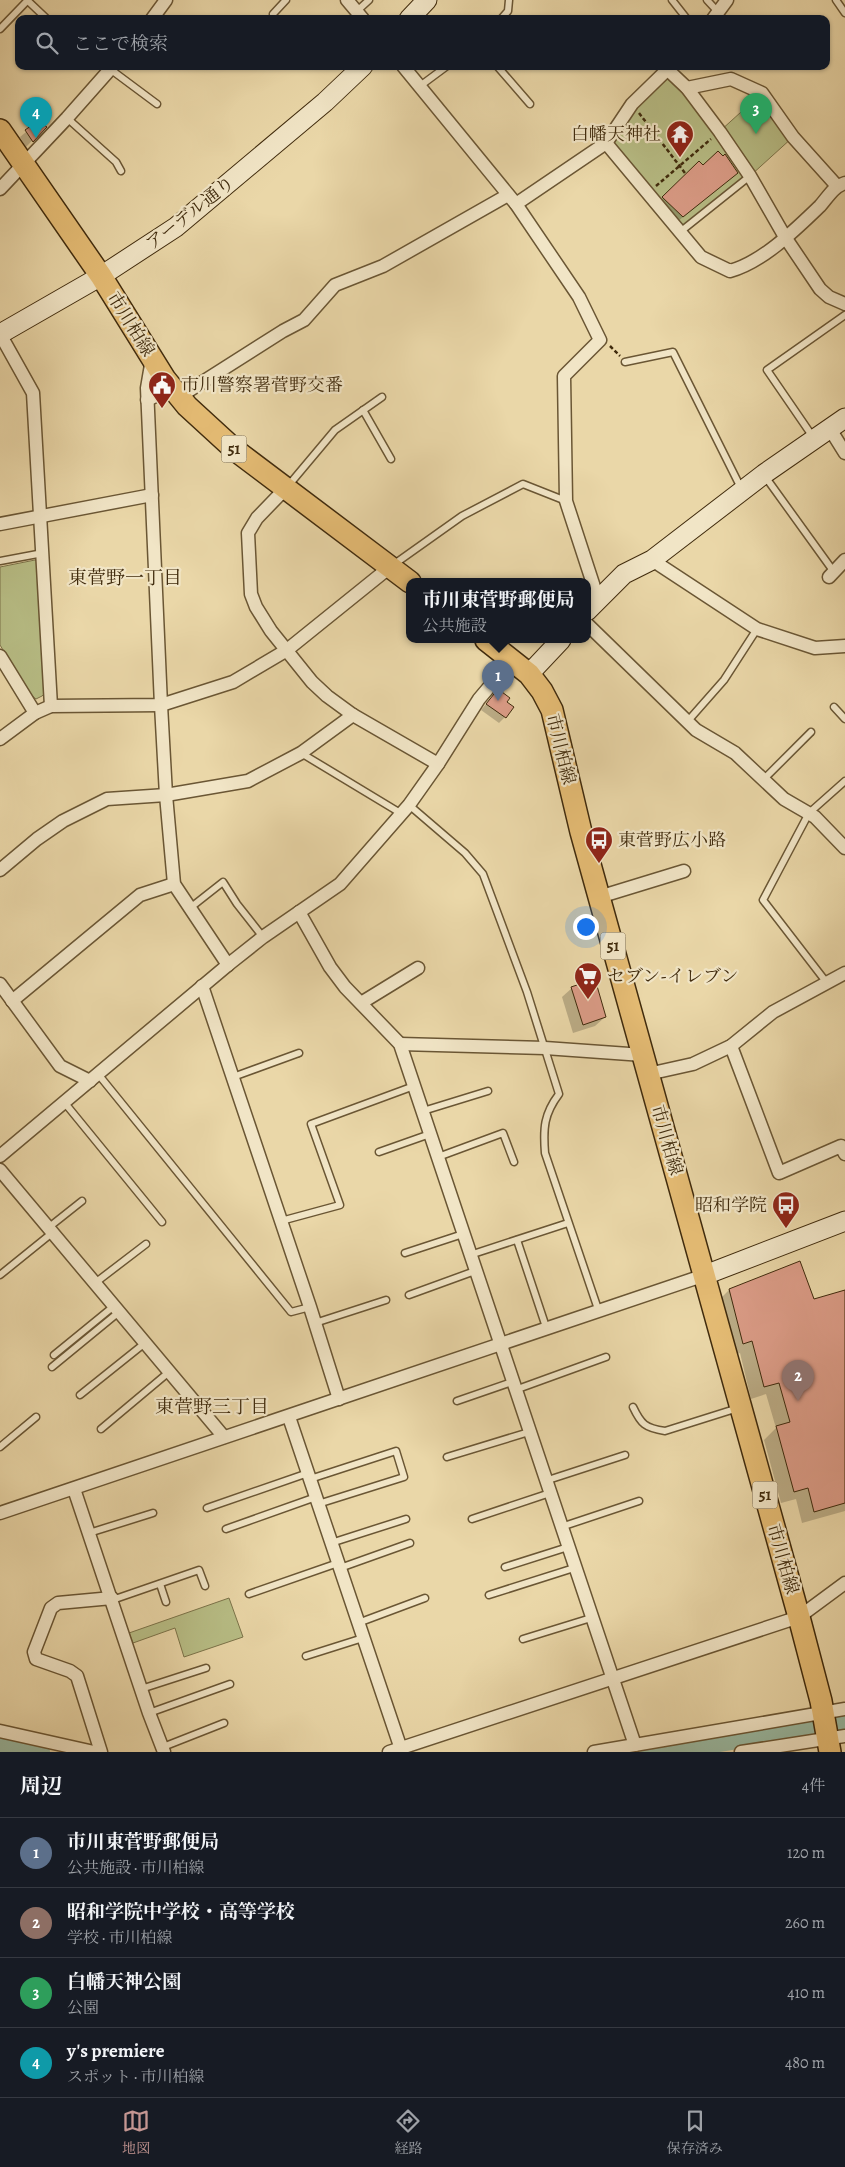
<!DOCTYPE html>
<html lang="ja">
<meta charset="utf-8">
<style>
:root{--surface:#171b24;--page:#20242c;--text:#f1f3f6;--muted:#9ea1a6;--line:#363941;--accent:#c59692}
body{margin:0;font-family:Alegreya,"Noto Serif JP",serif;background:var(--page);color:var(--text)}
.you{position:absolute;left:585px;top:926px;width:18px;height:18px;margin:-12px;border:4px solid #fff;border-radius:50%;background:#1a73e8;box-shadow:0 0 0 8px #1a73e833}
.badge{display:grid;place-items:center;width:32px;height:32px;border-radius:50%;background:var(--accent);color:#fff;font-size:16px;font-weight:700}
.pin{position:absolute;translate:-50% -41px;filter:drop-shadow(0 1px 2px #0008)}
.pin::after{content:'';position:absolute;top:26px;width:18px;height:15px;background:inherit;clip-path:polygon(0 0,100% 0,50% 100%)}
.popup{position:absolute;left:406px;top:578px;width:185px;height:65px;box-sizing:border-box;display:grid;place-content:center;border-radius:10px;background:var(--surface);filter:drop-shadow(0 1px 4px #0005);font-size:16px;white-space:nowrap;color:var(--muted)}
.popup b{font-size:19px;color:var(--text)}
.popup::after{content:'';position:absolute;left:50%;top:100%;margin-left:-10px;border:10px solid transparent;border-top-color:var(--surface)}
.list{margin:0;padding:0;list-style:none}
h2{display:flex;justify-content:space-between;align-items:center;height:65px;margin:0;padding:0 20px;font-size:21px}
h2 small{font-size:16px;font-weight:400;color:var(--muted)}
.list li{display:grid;grid-template-columns:32px 1fr auto;gap:15px;align-items:center;box-sizing:border-box;height:70px;padding:0 20px;border-top:1px solid var(--line)}
.list b{display:block;font-size:19px;white-space:nowrap}
.list p{margin:0;font-size:16px;white-space:nowrap;color:var(--muted)}
.list em{font-size:16px;font-style:normal;color:var(--muted)}
.icon{flex:none;width:28px;height:28px;fill:none;stroke:currentColor;stroke-width:2;stroke-linecap:round;stroke-linejoin:round}
.map{position:relative;flex:none;width:845px;height:1752px;overflow:hidden}
.search{position:absolute;background:var(--surface);box-shadow:0 1px 4px #0004;left:15px;right:15px;top:15px;height:55px;display:flex;align-items:center;gap:12px;box-sizing:border-box;padding:0 18px;border-radius:10px;color:var(--muted);font-size:19px}
.sheet{height:345px;background:var(--surface)}
nav{display:flex;justify-content:space-around;align-items:center;box-sizing:border-box;height:70px;border-top:1px solid var(--line);background:var(--surface);font-size:14px;color:var(--muted)}
nav a{display:grid;justify-items:center;gap:2px}
nav .on{color:var(--accent)}
.map>svg:first-child{display:block}
.green{fill:#b8be86;stroke:#7c744a}
.shadow{fill:#0003}
.lines{fill:none;stroke-linecap:round;stroke-linejoin:round}
.river{stroke:#99baa3;stroke-width:24}
.building{fill:#db9c87;stroke:#402b0d}
.lane-casing{stroke:#6a5634;stroke-width:9}
.street-casing{stroke:#6a5634;stroke-width:15}
.secondary-casing{stroke:#402b0d;stroke-width:21}
.primary-casing{stroke:#402b0d;stroke-width:24}
.path{stroke:#402b0d;stroke-width:2.5;stroke-dasharray:4 2.5;stroke-linecap:butt}
.lane{stroke:#f1e5c6;stroke-width:6}
.street{stroke:#f1e5c6;stroke-width:12}
.secondary{stroke:#f1e5c6;stroke-width:19}
.primary{stroke:#e5bc74;stroke-width:21}
.labels{text-anchor:middle;dominant-baseline:central;stroke-width:4.5;stroke-linejoin:round;paint-order:stroke}
.shield{fill:#f1e5c6;stroke:#756344;stroke-width:1}
.shield-label{font-size:16px;font-weight:bold;fill:#402b0d}
.poi-label{font-size:18px;fill:#402b0d;stroke:#f1e5c6;text-anchor:start}
.street-label{font-size:18px;fill:#402b0d;stroke:#f1e5c6}
.neighbourhood-label{font-size:19px;fill:#402b0d;stroke:#f1e5c6}
</style>
<div class="map">
<svg width="845" height="1752" viewBox="0 0 845 1752">
<rect width="100%" height="100%" fill="#ead7a8"/>
<filter id="stains"><feTurbulence type="fractalNoise" baseFrequency=".004" numOctaves="4"/><feColorMatrix values="0 0 0 0 .2 0 0 0 0 .09 0 0 0 0 .02 0 0 0 .5 -.17"/></filter>
<radialGradient id="worn" r=".72"><stop offset=".6" stop-color="#630" stop-opacity="0"/><stop offset="1" stop-color="#630" stop-opacity=".3"/></radialGradient>
<g class="green">
<polygon points="668,70 720,131 762,93 793,137 750,176 680,232 606,143"/>
<polygon points="35,560 40,564 46,692 42,696 36,699 31,695 0,645 0,567"/>
<polygon points="229,1598 243,1637 184,1657 175,1628 133,1643 129,1633"/>
</g>
<g class="shadow">
<polygon points="38,122 45,127 26,147 20,137"/>
<polygon points="723,158 737,173 677,222 658,203 699,162 703,167"/>
<polygon points="492,697 505,703 505,717 499,723 481,710"/>
<polygon points="572,988 605,1017 595,1026 573,1033 562,997"/>
<polygon points="729,1290 813,1300 845,1291 845,1511 802,1523 796,1499 781,1503 764,1440 776,1428 766,1394 751,1399 740,1353 731,1356 717,1302"/>
</g>
<g class="lines">
<g class="river">
<polyline points="0,1743 38,1752"/>
<polyline points="647,1752 845,1719"/>
</g>
</g>
<g class="building">
<polygon points="38,121 47,127 33,142 25,130"/>
<polygon points="718,151 723,156 725,154 738,173 683,217 662,197 699,161 703,165"/>
<polygon points="498,689 510,698 507,702 514,707 506,718 486,704"/>
<polygon points="595,979 606,1017 583,1025 571,987"/>
<polygon points="800,1261 814,1299 845,1290 845,1503 814,1512 808,1488 794,1492 776,1426 790,1422 779,1383 764,1387 752,1341 743,1344 729,1289"/>
</g>
<g class="lines">
<g class="lane-casing">
<g id="lane">
<polyline points="27,0 47,19"/>
<polyline points="672,0 687,19"/>
<polyline points="707,0 719,13"/>
<polyline points="836,0 845,13"/>
<polyline points="357,11 369,0"/>
<polyline points="273,14 286,0"/>
<polyline points="501,19 508,11 509,0"/>
<polyline points="0,29 28,0"/>
<polyline points="497,66 530,104"/>
<polyline points="110,69 157,104"/>
<polyline points="420,86 447,66"/>
<polyline points="67,118 116,162 121,171"/>
<polyline points="680,232 750,176"/>
<polyline points="625,362 673,352 741,488"/>
<polyline points="363,410 391,459"/>
<polyline points="813,437 767,370 845,315"/>
<polyline points="764,475 834,572"/>
<polyline points="288,486 335,430 382,397"/>
<polyline points="0,561 43,553"/>
<polyline points="393,565 462,516 523,484 566,501"/>
<polyline points="834,707 845,719"/>
<polyline points="687,722 724,680 757,629"/>
<polyline points="301,753 402,814"/>
<polyline points="763,780 811,732"/>
<path d="M409,805l56,48 18,21 44,118 32,102c-15,20 -16,34 -14,59l54,159"/>
<polyline points="190,908 223,882 237,904 263,937"/>
<polyline points="827,983 763,900 809,813 845,781"/>
<polyline points="98,1074 291,1312 310,1307"/>
<polyline points="233,1077 299,1053"/>
<polyline points="64,1102 162,1222"/>
<polyline points="423,1111 488,1091"/>
<polyline points="379,1152 430,1134"/>
<polyline points="438,1157 503,1133 514,1162"/>
<polyline points="281,1221 340,1205 311,1124 414,1086"/>
<polyline points="48,1228 82,1201"/>
<polyline points="517,1240 547,1330"/>
<polyline points="405,1253 463,1234"/>
<polyline points="470,1255 568,1223"/>
<polyline points="0,1275 52,1233"/>
<polyline points="95,1283 146,1244"/>
<polyline points="409,1295 475,1271"/>
<polyline points="315,1323 386,1300"/>
<polyline points="54,1355 114,1306"/>
<polyline points="52,1367 119,1312"/>
<polyline points="515,1390 606,1357"/>
<polyline points="80,1395 145,1343"/>
<polyline points="457,1401 512,1382"/>
<path d="M633,1407c8,17 12,21 32,24l73,-23"/>
<polyline points="101,1429 169,1372"/>
<polyline points="0,1447 36,1417"/>
<polyline points="447,1457 529,1432"/>
<polyline points="310,1479 396,1451 404,1477 318,1504"/>
<polyline points="545,1481 625,1455"/>
<polyline points="207,1508 308,1473"/>
<polyline points="472,1519 550,1493"/>
<polyline points="561,1527 639,1501"/>
<polyline points="226,1529 316,1497"/>
<polyline points="89,1533 153,1513"/>
<polyline points="331,1543 406,1519"/>
<polyline points="505,1567 568,1547"/>
<polyline points="340,1568 410,1543"/>
<polyline points="160,1584 166,1602"/>
<polyline points="249,1594 338,1563"/>
<polyline points="489,1595 574,1568"/>
<polyline points="112,1598 118,1598 199,1570 205,1586"/>
<polyline points="358,1623 425,1598"/>
<polyline points="523,1639 591,1618"/>
<polyline points="306,1656 363,1638"/>
<polyline points="141,1689 206,1668"/>
<polyline points="149,1713 230,1684"/>
<polyline points="163,1747 224,1723"/>
</g>
</g>
<g class="street-casing">
<g id="street">
<polyline points="347,0 363,19"/>
<polyline points="152,19 166,0"/>
<polyline points="713,19 727,0"/>
<polyline points="403,66 516,204 579,297 600,340 564,376 566,501 598,599"/>
<polyline points="668,70 687,88 720,132 750,176 785,237 820,289 829,297 845,304"/>
<polyline points="687,88 731,79 762,93 793,137 837,186"/>
<path d="M606,143l95,114 29,14c33,-9 66,-42 90,-65 8,-9 13,-19 25,-23"/>
<polyline points="0,189 67,118 113,66"/>
<polyline points="516,204 606,143 632,104 671,66"/>
<polyline points="0,334 33,393 51,706"/>
<polyline points="152,359 147,388 161,705 166,795 174,884 228,965"/>
<polyline points="179,397 283,331 304,320 335,285 383,266 508,195"/>
<polyline points="147,400 172,388"/>
<polyline points="830,429 845,453"/>
<polyline points="286,488 257,518 248,533 251,594 256,607 271,631 312,682 327,696 353,715 438,764"/>
<polyline points="0,524 152,495"/>
<polyline points="652,560 757,629 815,648 845,646"/>
<polyline points="829,577 845,560"/>
<polyline points="587,624 696,730 735,753 784,799 815,817 845,848"/>
<polyline points="0,656 35,713"/>
<polyline points="0,739 35,713 51,706 161,705 233,682 287,650 390,567"/>
<polyline points="0,870 37,839 63,821 107,799 166,795 248,781 301,753 353,715"/>
<polyline points="599,897 684,871"/>
<polyline points="299,912 330,967 345,987 400,1044 635,1745"/>
<polyline points="0,984 60,1066 90,1081"/>
<polyline points="202,986 310,1307 339,1399"/>
<polyline points="12,1001 140,895 174,884"/>
<polyline points="361,1003 418,968"/>
<polyline points="400,1044 545,1048 643,1055"/>
<polyline points="731,1046 779,1173 841,1146 845,1154"/>
<polyline points="648,1074 693,1064 731,1046 773,1012 845,973"/>
<polyline points="0,1156 229,964 263,937 340,884 409,805 438,764 479,699 512,660"/>
<polyline points="0,1170 224,1437"/>
<polyline points="289,1417 402,1752"/>
<polyline points="74,1489 149,1713 164,1752"/>
<polyline points="0,1513 705,1275"/>
<polyline points="0,1731 94,1752"/>
<polyline points="101,1752 77,1676 70,1671 36,1659 34,1652 51,1608 58,1603 112,1598"/>
<polyline points="389,1752 799,1617 845,1583"/>
<polyline points="594,1752 845,1709"/>
<polyline points="741,1752 845,1736"/>
</g>
</g>
<g class="secondary-casing">
<g id="secondary">
<polyline points="409,19 427,0"/>
<polyline points="0,334 101,276 176,227 325,102 363,66"/>
<polyline points="587,611 624,574 652,560 764,474 845,418"/>
<polyline points="529,674 561,640"/>
<polyline points="705,1275 845,1221"/>
</g>
</g>
<g class="primary-casing">
<g id="primary">
<polyline points="0,130 101,276 165,379 187,406 235,450 410,582"/>
<polyline points="486,640 529,674 542,691 552,710 581,832 799,1617 821,1701 830,1752"/>
</g>
</g>
<g class="path">
<polyline points="639,113 685,173"/>
<polyline points="656,186 711,139"/>
<polyline points="610,346 620,356"/>
</g>
<use href="#lane" class="lane"/>
<use href="#street" class="street"/>
<use href="#secondary" class="secondary"/>
<use href="#primary" class="primary"/>
</g>
<defs>
<g id="temple-pin" transform="scale(1.4375)"><path d="M0 17L-7.5 6A9.5 9.5 0 1 1 7.5 6Z" fill="#8f2418" stroke="#f1e5c6"/><path d="M0-6L5-2H3V0L6.5 2.5H4V6H1.5V3h-3V6H-4V2.5H-6.5L-3 0V-2H-5Z" fill="#fff"/></g>
<g id="civic-pin" transform="scale(1.4375)"><path d="M0 17L-7.5 6A9.5 9.5 0 1 1 7.5 6Z" fill="#8f2418" stroke="#f1e5c6"/><path d="M-.6-6.5H3V-4.5H.6V-3L4-1V1h2V6H-6V1h2V-1L-.6-3ZM-1.2 2.5V6h2.4V2.5Z" fill="#fff"/></g>
<g id="bus-pin" transform="scale(1.4375)"><path d="M0 17L-7.5 6A9.5 9.5 0 1 1 7.5 6Z" fill="#8f2418" stroke="#f1e5c6"/><path d="M-5-6H5V4H4V6H2V4H-2V6H-4V4H-5ZM-3.5-4V0h7V-4ZM-3.5 1.2v1.5H-2V1.2ZM2 1.2v1.5H3.5V1.2Z" fill="#fff"/></g>
<g id="supermarket-pin" transform="scale(1.4375)"><path d="M0 17L-7.5 6A9.5 9.5 0 1 1 7.5 6Z" fill="#8f2418" stroke="#f1e5c6"/><path d="M-6-5.5h2.5l.6 2H6L4.5 2H-2.5L-4.4-4H-6ZM-1.5 3.2a1.3 1.3 0 1 0 .1 0ZM3 3.2a1.3 1.3 0 1 0 .1 0Z" fill="#fff"/></g>
</defs>
<g fill-rule="evenodd">
<use href="#temple-pin" x="680" y="134"/>
<use href="#civic-pin" x="162" y="385"/>
<use href="#bus-pin" x="599" y="840"/>
<use href="#supermarket-pin" x="588" y="976"/>
<use href="#bus-pin" x="786" y="1205"/>
</g>
<g class="labels">
<g class="shield">
<rect x="221.5" y="435.5" width="25" height="27" rx="4"/>
<rect x="600.5" y="932.5" width="25" height="27" rx="4"/>
<rect x="752.5" y="1481.5" width="25" height="27" rx="4"/>
</g>
<g class="shield-label">
<text x="234" y="449">51</text>
<text x="613" y="946">51</text>
<text x="765" y="1495">51</text>
</g>
<g class="poi-label">
<text x="661" y="134" text-anchor="end">白幡天神社</text>
<text x="181" y="385">市川警察署菅野交番</text>
<text x="618" y="840">東菅野広小路</text>
<text x="607" y="976">セブン-イレブン</text>
<text x="767" y="1205" text-anchor="end">昭和学院</text>
</g>
<g class="street-label">
<text transform="translate(190 213) rotate(-38)">アーデル通り</text>
<text transform="translate(131 324) rotate(58)">市川柏線</text>
<text transform="translate(561 749) rotate(76)">市川柏線</text>
<text transform="translate(667 1140) rotate(74)">市川柏線</text>
<text transform="translate(783 1559) rotate(74)">市川柏線</text>
</g>
<g class="neighbourhood-label">
<text x="125" y="578">東菅野一丁目</text>
<text x="212" y="1407">東菅野三丁目</text>
</g>
</g>
<rect width="100%" height="100%" filter="url(#stains)"/>
<rect width="100%" height="100%" fill="url(#worn)"/>
</svg>
<div class="you"></div>
<div class="pin badge" style="left:498px;top:701px;background:#5c6f8a">1</div>
<div class="popup"><b>市川東菅野郵便局</b>公共施設</div>
<div class="pin badge" style="left:798px;top:1401px;background:#8d6e63">2</div>
<div class="pin badge" style="left:756px;top:134px;background:#2e9e5b">3</div>
<div class="pin badge" style="left:36px;top:138px;background:#0f9aa8">4</div>
<div class="search"><svg class="icon" aria-label="search" viewBox="0 0 24 24"><circle cx="10" cy="10" r="6"/><path d="M15 15l6 6"/></svg>ここで検索</div>
</div>
<section class="sheet">
<h2>周辺<small>4件</small></h2>
<ul class="list">
<li><span class="badge" style="background:#5c6f8a">1</span><div><b>市川東菅野郵便局</b><p>公共施設 · 市川柏線</p></div><em>120 m</em></li>
<li><span class="badge" style="background:#8d6e63">2</span><div><b>昭和学院中学校・高等学校</b><p>学校 · 市川柏線</p></div><em>260 m</em></li>
<li><span class="badge" style="background:#2e9e5b">3</span><div><b>白幡天神公園</b><p>公園</p></div><em>410 m</em></li>
<li><span class="badge" style="background:#0f9aa8">4</span><div><b>y's premiere</b><p>スポット · 市川柏線</p></div><em>480 m</em></li>
</ul>
</section>
<nav>
<a class="on"><svg class="icon" aria-label="map" viewBox="0 0 24 24"><path d="M3 6l6-2 6 2 6-2v14l-6 2-6-2-6 2zM9 4v14M15 6v14"/></svg>地図</a>
<a><svg class="icon" aria-label="directions" viewBox="0 0 24 24"><path d="M12 3l9 9-9 9-9-9zM9 14v-3h6M13 9l2 2-2 2"/></svg>経路</a>
<a><svg class="icon" aria-label="saved" viewBox="0 0 24 24"><path d="M7 4h10v16l-5-4-5 4z"/></svg>保存済み</a>
</nav>
